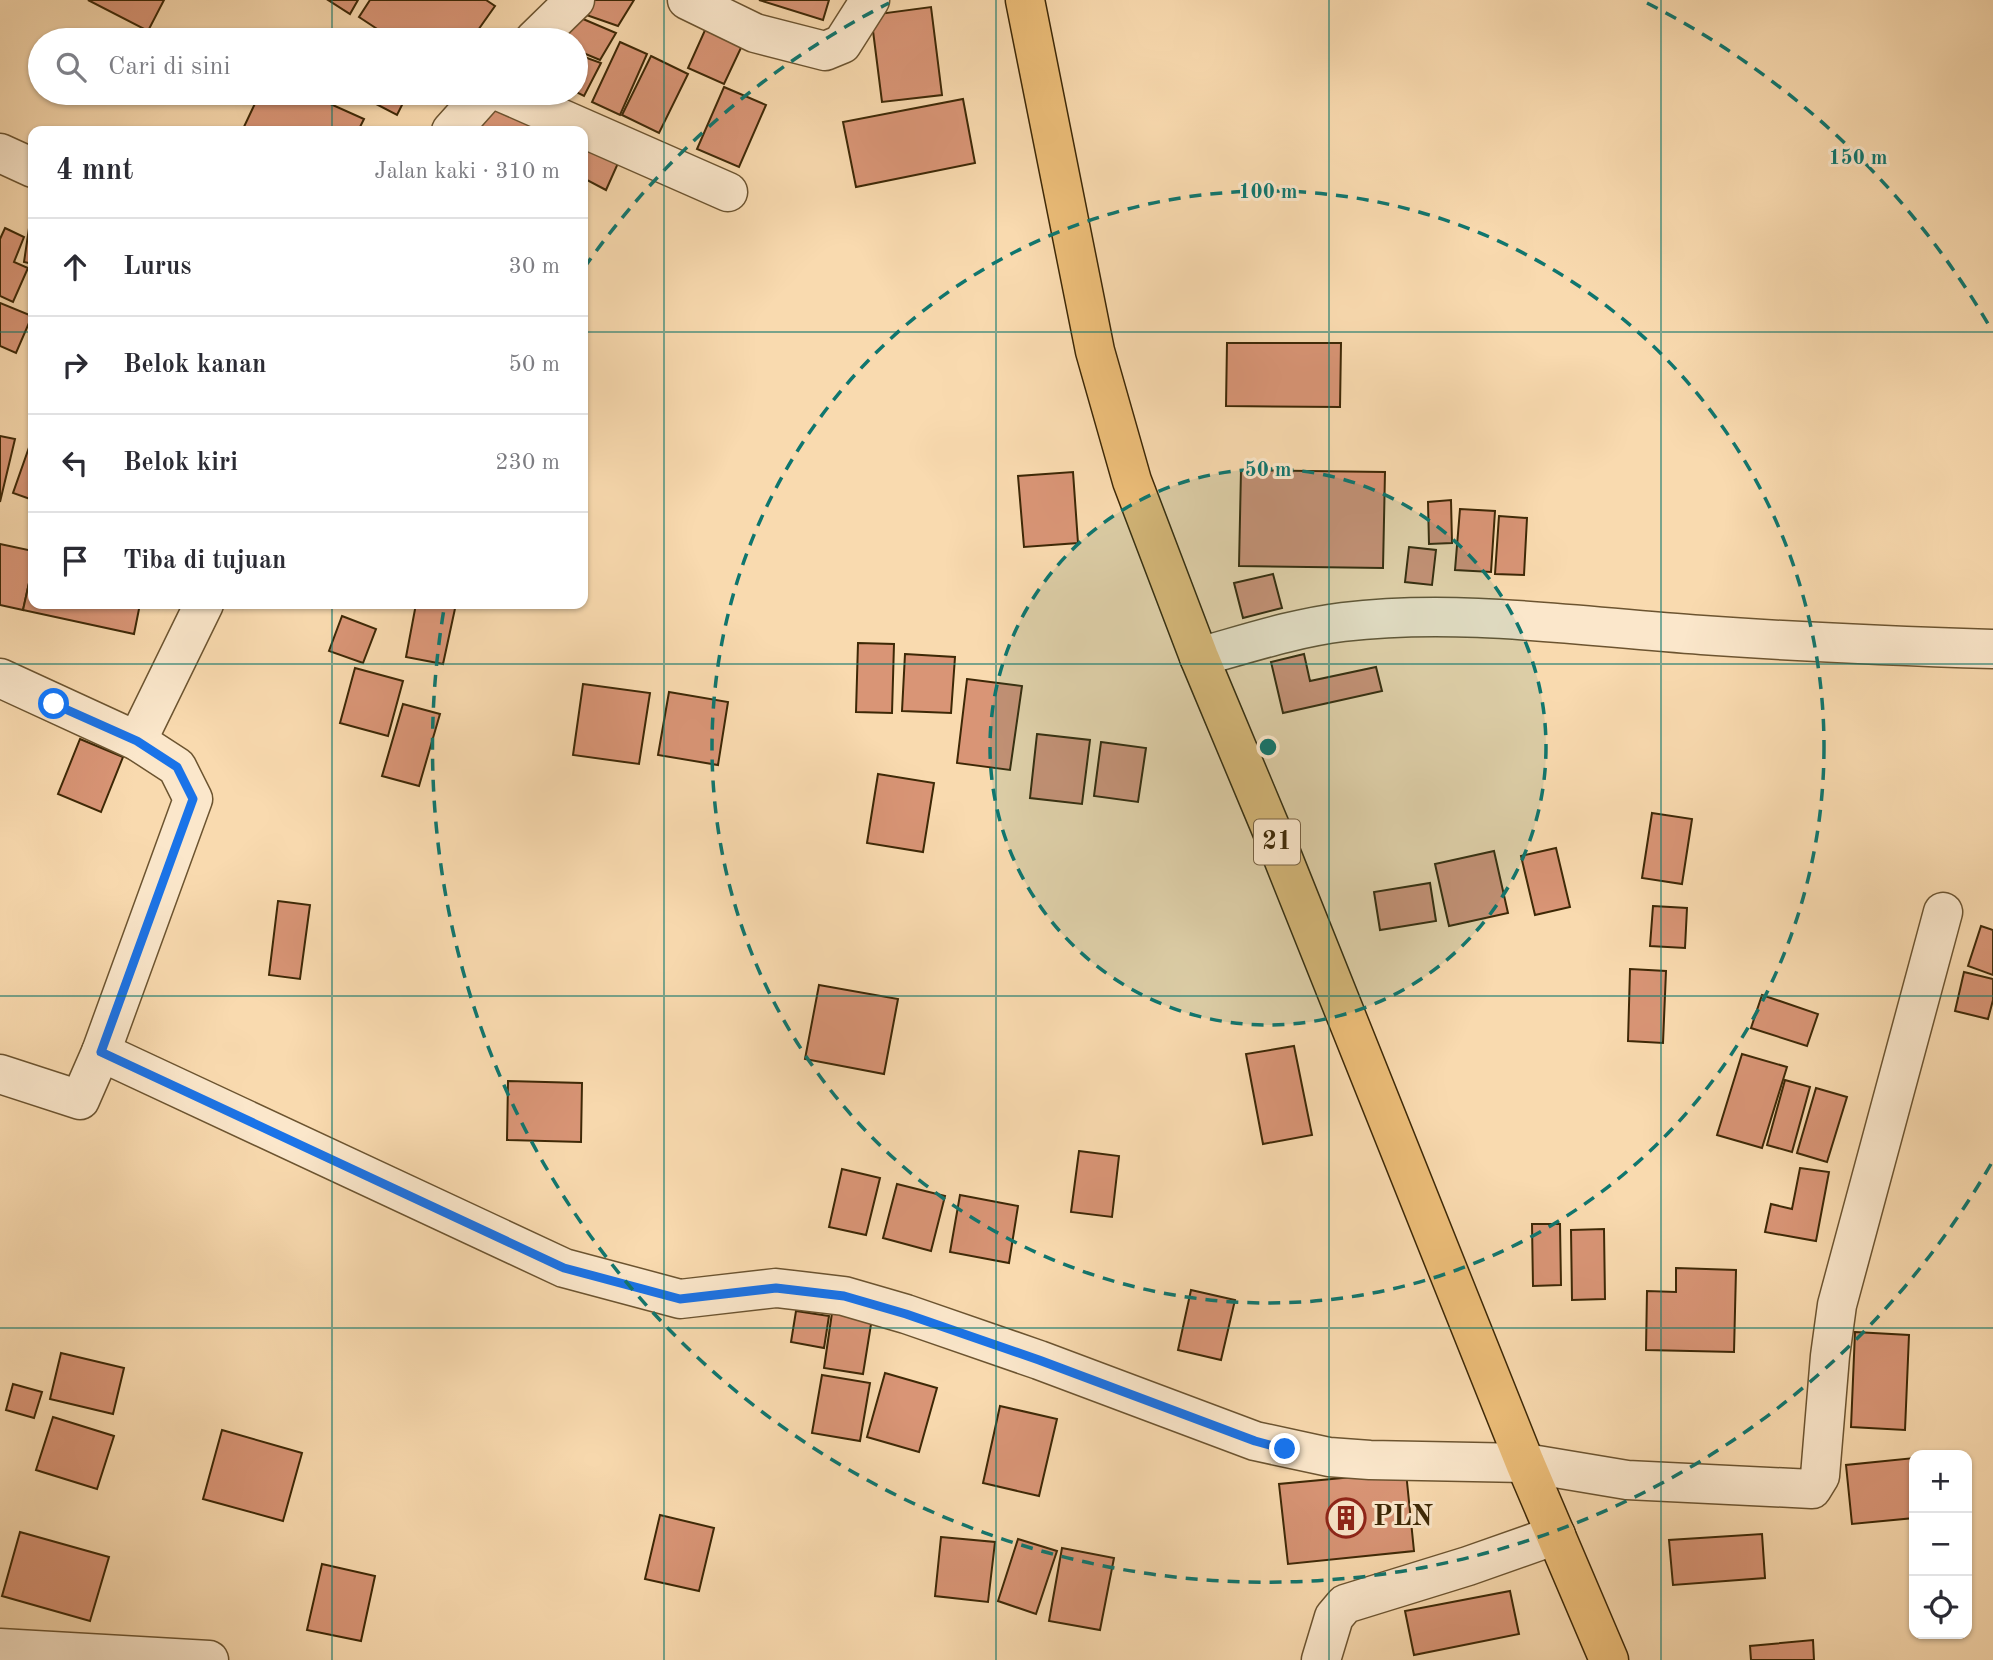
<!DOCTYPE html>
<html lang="id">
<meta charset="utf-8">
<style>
:root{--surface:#fff;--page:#f2f2f3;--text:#2b2b33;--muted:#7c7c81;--line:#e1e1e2}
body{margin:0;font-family:"Old Standard TT",serif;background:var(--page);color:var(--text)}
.controls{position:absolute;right:21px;bottom:21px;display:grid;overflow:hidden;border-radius:14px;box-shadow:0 2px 5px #0004}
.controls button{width:63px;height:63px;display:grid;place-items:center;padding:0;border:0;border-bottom:2px solid var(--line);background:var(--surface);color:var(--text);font:35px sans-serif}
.stop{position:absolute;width:21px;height:21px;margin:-16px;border:5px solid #1a73e8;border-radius:50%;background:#fff}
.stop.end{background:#1a73e8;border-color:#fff;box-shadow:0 2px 7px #0008}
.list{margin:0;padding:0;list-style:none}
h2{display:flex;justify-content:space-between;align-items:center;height:91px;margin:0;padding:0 28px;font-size:30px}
h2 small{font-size:23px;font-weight:400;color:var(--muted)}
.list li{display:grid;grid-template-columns:46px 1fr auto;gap:21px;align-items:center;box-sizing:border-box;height:98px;padding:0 28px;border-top:2px solid var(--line)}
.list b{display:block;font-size:26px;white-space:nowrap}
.list em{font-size:23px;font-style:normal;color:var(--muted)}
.icon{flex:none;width:38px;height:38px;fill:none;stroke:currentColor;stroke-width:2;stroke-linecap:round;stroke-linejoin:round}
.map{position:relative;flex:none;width:1993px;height:1660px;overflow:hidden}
.search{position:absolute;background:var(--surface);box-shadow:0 2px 5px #0004;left:28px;top:28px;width:560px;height:77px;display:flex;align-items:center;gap:18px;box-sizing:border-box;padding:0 24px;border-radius:38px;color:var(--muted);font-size:26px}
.panel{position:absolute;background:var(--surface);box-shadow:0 2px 5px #0004;left:28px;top:126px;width:560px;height:483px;border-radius:14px}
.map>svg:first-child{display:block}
.building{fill:#d99576;stroke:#3d2806;stroke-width:2}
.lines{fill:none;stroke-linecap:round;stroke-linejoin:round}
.minor-casing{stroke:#6c5430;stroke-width:41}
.highway-casing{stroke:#3d2806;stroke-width:41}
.minor{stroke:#fbe7cb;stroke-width:38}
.highway{stroke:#ecbd78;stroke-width:38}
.route{stroke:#1a73e8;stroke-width:9}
.grid{fill:none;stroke:#0f766e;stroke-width:2;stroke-opacity:0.55}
.ring{fill:none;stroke:#0f766e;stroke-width:3.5;stroke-dasharray:12 9}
.labels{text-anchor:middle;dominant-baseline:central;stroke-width:6;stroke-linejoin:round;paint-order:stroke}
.shield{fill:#fbe7cb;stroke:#766141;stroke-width:2}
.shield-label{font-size:26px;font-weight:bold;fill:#3d2806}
.poi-label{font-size:28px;font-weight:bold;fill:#3d2806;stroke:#fbe7cb;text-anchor:start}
.centre{fill:#0f766e;stroke:#fbe7cb;stroke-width:3.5}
.ring-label{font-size:21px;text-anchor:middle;font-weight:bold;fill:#0f766e;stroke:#fbe7cb;stroke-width:6;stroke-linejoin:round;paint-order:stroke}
</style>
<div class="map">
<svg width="1993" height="1660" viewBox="0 0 1993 1660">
<rect width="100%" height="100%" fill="#f9daaf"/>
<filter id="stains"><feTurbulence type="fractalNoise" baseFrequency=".00286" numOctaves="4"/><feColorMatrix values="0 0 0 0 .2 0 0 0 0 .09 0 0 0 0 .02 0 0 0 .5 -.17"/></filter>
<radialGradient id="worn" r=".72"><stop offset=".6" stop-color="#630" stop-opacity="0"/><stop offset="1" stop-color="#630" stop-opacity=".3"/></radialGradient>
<g class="building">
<polygon points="88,0 164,0 148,31"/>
<polygon points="328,0 358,0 350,14"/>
<polygon points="370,0 486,0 495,6 471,40 394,40 359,17"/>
<polygon points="584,0 634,0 618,26 575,11"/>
<polygon points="759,0 829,0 823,20"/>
<polygon points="931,7 942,95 882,102 871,15"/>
<polygon points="569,13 616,33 600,60 576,50 576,40 549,40"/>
<polygon points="710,19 747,35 724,84 688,68"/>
<polygon points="620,42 647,54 620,115 592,102"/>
<polygon points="576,54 601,63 584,96 576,92"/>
<polygon points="651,56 688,74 659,133 622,115"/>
<polygon points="724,87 766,105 739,167 697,149"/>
<polygon points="260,93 306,93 364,119 358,131 242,131"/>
<polygon points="355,93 408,93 397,115"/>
<polygon points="494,94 546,115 540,131 479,131"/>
<polygon points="963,99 975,163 856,187 843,122"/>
<polygon points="583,134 623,152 606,190 583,178"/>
<polygon points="33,201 33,264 24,262"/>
<polygon points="5,228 24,237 14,262 28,268 13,302 0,296 0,239"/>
<polygon points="0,303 32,316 16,353 0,346"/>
<polygon points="1227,343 1341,343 1340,407 1226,406"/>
<polygon points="0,436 15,439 0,502"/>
<polygon points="33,436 33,500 13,493"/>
<polygon points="1241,470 1385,472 1383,568 1239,566"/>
<polygon points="1073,472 1078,543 1024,547 1018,476"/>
<polygon points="1451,500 1452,543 1429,544 1428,502"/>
<polygon points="1460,509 1495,511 1491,572 1455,570"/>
<polygon points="1499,516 1527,518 1524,575 1495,574"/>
<polygon points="0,544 33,551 33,565 23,610 0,605"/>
<polygon points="1409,547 1436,550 1432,585 1405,582"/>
<polygon points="33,565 33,604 140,604 134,634 23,610"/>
<polygon points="1273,574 1282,608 1243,618 1234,583"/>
<polygon points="416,604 456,604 443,664 406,657"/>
<polygon points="342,616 376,629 363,663 329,651"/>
<polygon points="858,643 894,644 892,713 856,712"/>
<polygon points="905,654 955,657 951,713 902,711"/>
<polygon points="1304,654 1310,681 1376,667 1382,691 1283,713 1271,662"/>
<polygon points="355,668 403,681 388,736 340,723"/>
<polygon points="967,679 1022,686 1010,770 957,763"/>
<polygon points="583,684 650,693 639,764 573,755"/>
<polygon points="669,692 728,702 718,765 658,755"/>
<polygon points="403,704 440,714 419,786 382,776"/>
<polygon points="1037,734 1090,740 1082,804 1030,798"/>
<polygon points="80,739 123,757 101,812 58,794"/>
<polygon points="1101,742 1146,748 1138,802 1094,796"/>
<polygon points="878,774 934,783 923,852 867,843"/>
<polygon points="1652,813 1692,819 1682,884 1642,878"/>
<polygon points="1556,848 1570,907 1535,915 1521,856"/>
<polygon points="1494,851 1508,913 1449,926 1435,864"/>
<polygon points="1430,883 1436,921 1380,930 1374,892"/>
<polygon points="278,901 310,905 300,979 269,975"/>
<polygon points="1653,906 1687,908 1685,948 1650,946"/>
<polygon points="1981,926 1993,930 1993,975 1968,966"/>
<polygon points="1630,969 1666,971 1663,1043 1628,1041"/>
<polygon points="1964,972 1993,979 1993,1000 1988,1019 1955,1011"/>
<polygon points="819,985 898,999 884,1074 805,1059"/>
<polygon points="1762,995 1818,1014 1807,1046 1751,1028"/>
<polygon points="1294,1046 1312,1135 1263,1144 1246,1054"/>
<polygon points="1742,1054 1787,1067 1762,1148 1717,1135"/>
<polygon points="1785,1080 1810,1087 1792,1152 1767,1145"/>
<polygon points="508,1081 582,1083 581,1142 507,1140"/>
<polygon points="1816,1088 1847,1097 1827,1162 1797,1153"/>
<polygon points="1079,1151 1119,1156 1112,1217 1071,1212"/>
<polygon points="1800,1168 1829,1172 1816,1241 1765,1232 1771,1204 1792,1209"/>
<polygon points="842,1169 880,1178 866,1235 829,1227"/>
<polygon points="897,1184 945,1196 931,1251 883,1238"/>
<polygon points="960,1195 1018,1206 1009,1263 950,1252"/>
<polygon points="1532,1224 1560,1224 1561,1285 1533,1286"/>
<polygon points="1604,1229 1605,1299 1572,1300 1571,1230"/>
<polygon points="1676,1268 1736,1270 1734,1352 1646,1350 1647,1291 1676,1292"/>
<polygon points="1191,1290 1235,1300 1221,1360 1178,1350"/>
<polygon points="833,1306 873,1312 863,1374 824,1368"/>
<polygon points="796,1311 829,1316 824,1348 791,1342"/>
<polygon points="1855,1332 1909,1335 1905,1430 1851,1427"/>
<polygon points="61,1353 124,1368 113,1414 50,1399"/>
<polygon points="885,1373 937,1388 919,1452 867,1437"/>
<polygon points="822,1375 870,1383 860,1441 812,1433"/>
<polygon points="13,1384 42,1392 34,1418 6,1410"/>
<polygon points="1000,1406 1057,1419 1039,1496 983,1483"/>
<polygon points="53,1417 114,1436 97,1489 36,1470"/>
<polygon points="222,1430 302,1453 283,1521 203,1499"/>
<polygon points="1914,1458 1914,1518 1852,1524 1846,1465"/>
<polygon points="1406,1472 1414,1551 1288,1564 1279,1484"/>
<polygon points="660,1515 714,1528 699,1591 645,1579"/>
<polygon points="20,1532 109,1557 90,1621 2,1596"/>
<polygon points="1762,1534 1765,1578 1673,1585 1669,1540"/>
<polygon points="941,1537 995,1542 988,1602 935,1596"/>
<polygon points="1018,1539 1057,1551 1036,1614 998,1601"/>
<polygon points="1062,1548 1114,1558 1100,1630 1049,1621"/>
<polygon points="322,1564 375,1576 361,1641 307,1630"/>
<polygon points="1510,1591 1519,1634 1414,1655 1405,1611"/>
<polygon points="1813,1640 1814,1660 1751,1660 1750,1646"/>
</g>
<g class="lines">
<g class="minor-casing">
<g id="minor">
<polyline points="687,0 755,33 825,51 842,44 870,0"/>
<polyline points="534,40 575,0"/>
<polyline points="503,93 728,192"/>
<polyline points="451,131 485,93"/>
<polyline points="0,153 33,168"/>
<path d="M1199,657c47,-13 95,-29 144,-35 119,-14 240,5 359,13 97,7 194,11 291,14"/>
<polyline points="0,678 137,741 177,767 193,799 101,1052 564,1268 680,1299 776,1288 844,1296 906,1314 1039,1360 1255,1441 1329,1457 1370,1460 1525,1463 1627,1480 1812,1489 1820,1476 1830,1356 1837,1305 1943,912"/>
<polyline points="137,741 204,604"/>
<polyline points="0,1074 80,1100 101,1052"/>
<polyline points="0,1648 209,1660"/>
<polyline points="1321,1660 1334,1617 1345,1604 1468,1566 1556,1535"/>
</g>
</g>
<g class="highway-casing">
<polyline id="highway" points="1025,0 1095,351 1132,481 1199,657 1279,848 1525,1463 1609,1660"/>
</g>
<use href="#minor" class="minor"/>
<use href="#highway" class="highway"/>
</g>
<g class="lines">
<polyline class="route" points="54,704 137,741 177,767 193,799 101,1052 564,1268 680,1299 776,1288 844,1296 906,1314 1039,1360 1255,1441 1285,1449"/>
</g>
<path class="grid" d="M332,0v40M664,0v1660M996,0v1660M1329,0v1660M1661,0v1660M332,93v38M0,332h33M583,332h1410M332,604v1056M0,664h1993M0,996h1993M0,1328h1993"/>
<circle cx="1268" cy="747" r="278" fill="#0f766e" fill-opacity=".12"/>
<g class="ring">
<circle cx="1268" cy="747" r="278"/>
<circle cx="1268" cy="747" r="556"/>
<path d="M1991 1164A835 835 0 0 1 444 609M584 268A835 835 0 0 1 889 3M1647 3A835 835 0 0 1 1991 329"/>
</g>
<defs>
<g id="building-ring" transform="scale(2.0125)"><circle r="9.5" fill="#fbe7cb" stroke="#8f2418" stroke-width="1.5"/><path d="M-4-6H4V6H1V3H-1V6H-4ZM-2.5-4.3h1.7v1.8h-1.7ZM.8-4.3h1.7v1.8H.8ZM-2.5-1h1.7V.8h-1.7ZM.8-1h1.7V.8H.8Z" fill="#8f2418"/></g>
</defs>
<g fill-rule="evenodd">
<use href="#building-ring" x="1346" y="1518"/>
</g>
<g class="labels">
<rect class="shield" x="1254" y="819.5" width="46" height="45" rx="5"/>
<g class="shield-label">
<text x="1277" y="842">21</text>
</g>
<g class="poi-label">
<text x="1373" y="1518">PLN</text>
</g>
</g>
<circle cx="1268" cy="747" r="10" class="centre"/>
<g class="ring-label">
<text x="1858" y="164">150 m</text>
<text x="1268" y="198">100 m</text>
<text x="1268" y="476">50 m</text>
</g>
<rect width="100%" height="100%" filter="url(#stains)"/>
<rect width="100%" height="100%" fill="url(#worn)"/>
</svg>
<div class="controls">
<button>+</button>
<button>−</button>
<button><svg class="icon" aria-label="locate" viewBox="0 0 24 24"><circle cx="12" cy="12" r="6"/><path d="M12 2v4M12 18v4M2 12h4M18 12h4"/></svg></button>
</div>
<div class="stop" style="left:54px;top:704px"></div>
<div class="stop end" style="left:1285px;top:1449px"></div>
<div class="search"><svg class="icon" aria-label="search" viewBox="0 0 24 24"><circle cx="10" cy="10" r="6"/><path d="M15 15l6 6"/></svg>Cari di sini</div>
<section class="panel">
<h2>4 mnt<small>Jalan kaki · 310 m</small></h2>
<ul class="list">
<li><svg class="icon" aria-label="ahead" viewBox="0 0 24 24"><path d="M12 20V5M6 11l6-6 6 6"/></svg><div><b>Lurus</b></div><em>30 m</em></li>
<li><svg class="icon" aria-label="right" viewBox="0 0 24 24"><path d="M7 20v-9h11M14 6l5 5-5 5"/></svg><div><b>Belok kanan</b></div><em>50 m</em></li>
<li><svg class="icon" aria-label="left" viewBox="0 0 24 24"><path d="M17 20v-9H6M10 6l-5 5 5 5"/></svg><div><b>Belok kiri</b></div><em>230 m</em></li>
<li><svg class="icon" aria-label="arrive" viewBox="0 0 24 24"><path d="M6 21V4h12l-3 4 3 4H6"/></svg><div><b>Tiba di tujuan</b></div></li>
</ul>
</section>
</div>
